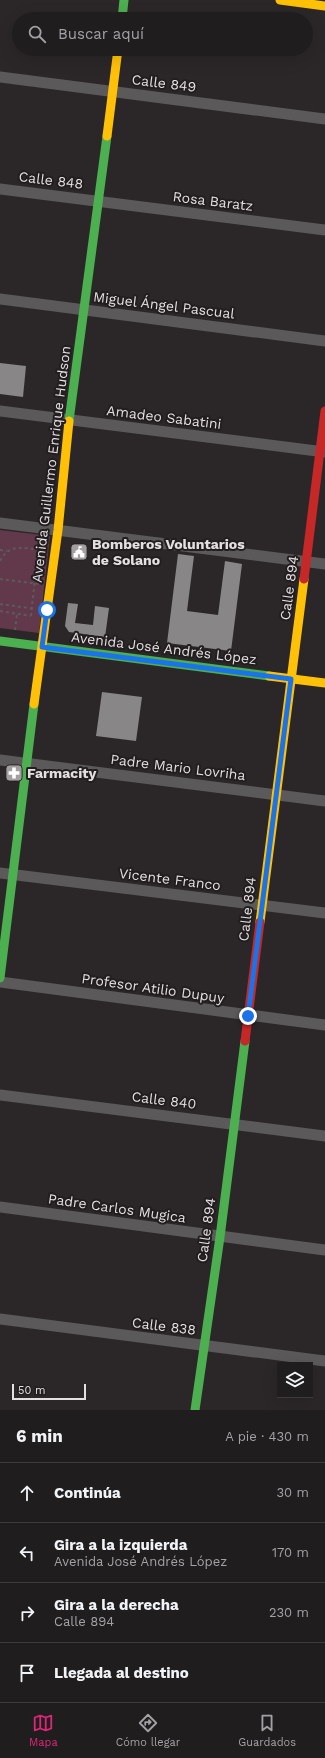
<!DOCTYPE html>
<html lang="es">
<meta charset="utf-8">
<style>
:root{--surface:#201d1f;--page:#2d2a2c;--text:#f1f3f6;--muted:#a2a2a4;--line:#3d3b3d;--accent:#db2777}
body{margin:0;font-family:"Work Sans",sans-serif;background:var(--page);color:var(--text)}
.controls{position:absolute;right:12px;bottom:12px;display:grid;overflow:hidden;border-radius:0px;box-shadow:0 4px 16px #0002}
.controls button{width:36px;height:36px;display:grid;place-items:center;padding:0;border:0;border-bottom:1px solid var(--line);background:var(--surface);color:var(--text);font:20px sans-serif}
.scale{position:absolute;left:12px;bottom:10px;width:74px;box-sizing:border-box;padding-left:4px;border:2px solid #e4dfe1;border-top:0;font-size:11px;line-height:14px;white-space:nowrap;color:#e4dfe1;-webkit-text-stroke:3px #221d1f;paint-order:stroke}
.stop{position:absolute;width:12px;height:12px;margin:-9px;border:3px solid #1a73e8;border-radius:50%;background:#fff}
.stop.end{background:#1a73e8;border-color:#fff;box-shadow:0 1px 4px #0008}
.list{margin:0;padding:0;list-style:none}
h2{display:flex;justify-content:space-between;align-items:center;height:52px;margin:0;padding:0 16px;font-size:17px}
h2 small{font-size:13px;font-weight:400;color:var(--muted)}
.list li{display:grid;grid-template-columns:26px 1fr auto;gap:12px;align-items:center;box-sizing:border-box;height:60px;padding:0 16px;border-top:1px solid var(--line)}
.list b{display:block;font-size:15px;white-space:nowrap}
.list p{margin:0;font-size:13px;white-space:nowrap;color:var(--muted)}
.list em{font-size:13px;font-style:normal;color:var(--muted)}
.icon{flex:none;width:22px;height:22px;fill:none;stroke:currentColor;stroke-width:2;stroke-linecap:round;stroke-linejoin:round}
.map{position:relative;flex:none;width:325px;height:1410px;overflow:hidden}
.search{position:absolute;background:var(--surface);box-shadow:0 4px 16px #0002;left:12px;right:12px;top:12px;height:44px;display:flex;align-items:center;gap:10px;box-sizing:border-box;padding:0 14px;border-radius:22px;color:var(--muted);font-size:15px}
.sheet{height:292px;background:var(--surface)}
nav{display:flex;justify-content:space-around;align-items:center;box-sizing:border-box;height:56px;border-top:1px solid var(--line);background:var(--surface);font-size:11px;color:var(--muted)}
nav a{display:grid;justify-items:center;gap:2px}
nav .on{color:var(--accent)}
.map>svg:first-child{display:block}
.green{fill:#62384b}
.building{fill:#888687}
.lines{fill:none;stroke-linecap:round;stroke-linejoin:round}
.path{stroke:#5c5a5b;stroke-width:2;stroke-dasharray:3 3;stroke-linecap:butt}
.street{stroke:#5b5959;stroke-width:11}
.fast{stroke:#4caf50;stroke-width:9}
.slow{stroke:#ffc107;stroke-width:9}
.jam{stroke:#c62828;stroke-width:9}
.route{stroke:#1a73e8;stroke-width:5}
.labels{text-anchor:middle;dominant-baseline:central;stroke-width:4;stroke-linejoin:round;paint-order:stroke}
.street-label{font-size:14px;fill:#e4dfe1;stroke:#221d1f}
.poi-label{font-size:14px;font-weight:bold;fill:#e4dfe1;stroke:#221d1f;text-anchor:start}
</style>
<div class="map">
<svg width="325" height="1410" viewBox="0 0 325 1410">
<rect width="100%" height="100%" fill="#2b2729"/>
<polygon class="green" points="0,530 50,536 39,633 0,628"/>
<g class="building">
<polygon points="0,363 26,366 23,397 0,394"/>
<polygon points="178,554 194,556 187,611 218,615 225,561 242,564 231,651 167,643"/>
<polygon points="68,603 78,604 75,623 93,625 95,606 109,608 105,637 69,632 65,626"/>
<polygon points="102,692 142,697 136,741 96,736"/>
</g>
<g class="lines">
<g class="path">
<polyline points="0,550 7,551"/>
<path d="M0,561c10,-19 25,-12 44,-11"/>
<polyline points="0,579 39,584"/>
<polyline points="0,604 36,609"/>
<polyline points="0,611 31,616"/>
<polyline points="31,616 38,550"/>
<polyline points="15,630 17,614"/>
</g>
<g class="street">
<polyline points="0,77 325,119"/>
<polyline points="0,189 325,230"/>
<polyline points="0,299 325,341"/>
<polyline points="0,411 325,452"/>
<polyline points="0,523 325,564"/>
<polyline points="0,760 325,801"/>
<polyline points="0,873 325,913"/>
<polyline points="0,982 325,1025"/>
<polyline points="0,1095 325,1136"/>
<polyline points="0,1207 325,1250"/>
<polyline points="0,1319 325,1361"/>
</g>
<g class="fast">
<polyline points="122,19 124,0"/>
<polyline points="69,421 107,136"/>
<polyline points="0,641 269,676"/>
<polyline points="0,978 34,704"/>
<polyline points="195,1410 220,1237 245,1041"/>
</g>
<g class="slow">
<polyline points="280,0 325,6"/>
<polyline points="107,136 118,49"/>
<polyline points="269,676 325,683"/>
<polyline points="34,704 58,530 69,421"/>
<polyline points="260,922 304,579"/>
</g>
<g class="jam">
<polyline points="304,579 325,411"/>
<polyline points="245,1041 260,922"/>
</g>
</g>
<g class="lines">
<polyline class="route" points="47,610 42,647 291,679 248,1016"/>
</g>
<defs>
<g id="civic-square" transform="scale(0.9)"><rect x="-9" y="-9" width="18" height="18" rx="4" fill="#a39fa1" stroke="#221d1f"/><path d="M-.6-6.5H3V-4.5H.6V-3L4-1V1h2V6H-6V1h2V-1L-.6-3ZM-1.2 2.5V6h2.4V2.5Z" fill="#fff"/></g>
<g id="pharmacy-square" transform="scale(0.9)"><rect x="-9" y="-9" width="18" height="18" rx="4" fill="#a39fa1" stroke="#221d1f"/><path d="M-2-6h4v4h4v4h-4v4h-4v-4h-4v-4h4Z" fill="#fff"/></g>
</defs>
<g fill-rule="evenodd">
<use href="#civic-square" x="79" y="552"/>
<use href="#pharmacy-square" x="14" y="773"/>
</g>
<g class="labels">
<g class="street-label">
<text transform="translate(164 83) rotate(7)">Calle 849</text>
<text transform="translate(51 180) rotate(7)">Calle 848</text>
<text transform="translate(213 201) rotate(7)">Rosa Baratz</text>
<text transform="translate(164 305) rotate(7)">Miguel Ángel Pascual</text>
<text transform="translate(164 417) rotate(7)">Amadeo Sabatini</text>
<text transform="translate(51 464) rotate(-83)">Avenida Guillermo Enrique Hudson</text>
<text transform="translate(289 588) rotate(-82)">Calle 894</text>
<text transform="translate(164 648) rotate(7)">Avenida José Andrés López</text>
<text transform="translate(178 767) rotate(7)">Padre Mario Lovriha</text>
<text transform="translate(170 879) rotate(7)">Vicente Franco</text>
<text transform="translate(247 909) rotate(-83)">Calle 894</text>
<text transform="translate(153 988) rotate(8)">Profesor Atilio Dupuy</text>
<text transform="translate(164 1100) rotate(7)">Calle 840</text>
<text transform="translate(117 1208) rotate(8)">Padre Carlos Mugica</text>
<text transform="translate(206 1230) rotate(-82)">Calle 894</text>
<text transform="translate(164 1326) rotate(7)">Calle 838</text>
</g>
<g class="poi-label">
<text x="92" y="544">Bomberos Voluntarios<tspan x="92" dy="16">de Solano</tspan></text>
<text x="27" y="773">Farmacity</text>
</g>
</g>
</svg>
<div class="controls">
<button><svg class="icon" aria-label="layers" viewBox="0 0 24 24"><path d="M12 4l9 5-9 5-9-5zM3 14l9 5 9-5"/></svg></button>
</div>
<div class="scale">50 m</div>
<div class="stop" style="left:47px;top:610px"></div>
<div class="stop end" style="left:248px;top:1016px"></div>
<div class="search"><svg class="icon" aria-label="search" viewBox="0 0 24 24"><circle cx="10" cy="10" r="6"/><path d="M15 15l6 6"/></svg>Buscar aquí</div>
</div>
<section class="sheet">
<h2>6 min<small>A pie · 430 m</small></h2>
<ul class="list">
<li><svg class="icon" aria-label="ahead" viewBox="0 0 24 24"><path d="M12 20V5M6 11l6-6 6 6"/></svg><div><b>Continúa</b></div><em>30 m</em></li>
<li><svg class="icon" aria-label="left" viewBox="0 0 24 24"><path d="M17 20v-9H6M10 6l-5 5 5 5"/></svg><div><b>Gira a la izquierda</b><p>Avenida José Andrés López</p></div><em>170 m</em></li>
<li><svg class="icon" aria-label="right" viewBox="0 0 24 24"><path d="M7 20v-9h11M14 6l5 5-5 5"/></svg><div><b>Gira a la derecha</b><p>Calle 894</p></div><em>230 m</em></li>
<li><svg class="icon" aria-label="arrive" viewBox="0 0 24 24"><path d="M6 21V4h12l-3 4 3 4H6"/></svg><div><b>Llegada al destino</b></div></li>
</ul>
</section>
<nav>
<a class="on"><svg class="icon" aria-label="map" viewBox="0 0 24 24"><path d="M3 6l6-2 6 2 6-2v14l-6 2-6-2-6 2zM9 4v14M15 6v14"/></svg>Mapa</a>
<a><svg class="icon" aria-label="directions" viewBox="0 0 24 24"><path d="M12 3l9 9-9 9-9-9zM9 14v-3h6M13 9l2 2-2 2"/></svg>Cómo llegar</a>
<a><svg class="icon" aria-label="saved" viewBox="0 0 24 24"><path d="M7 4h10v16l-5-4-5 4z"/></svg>Guardados</a>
</nav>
